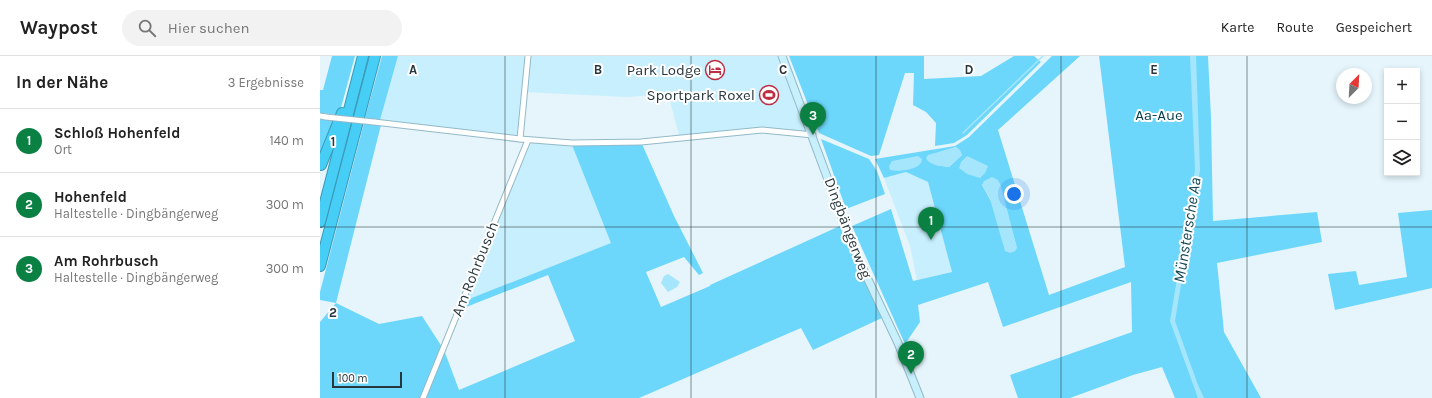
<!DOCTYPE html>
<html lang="de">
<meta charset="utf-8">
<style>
:root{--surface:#fff;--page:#f2f2f2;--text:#222;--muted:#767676;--line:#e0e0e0;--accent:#0b8043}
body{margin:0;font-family:Karla,sans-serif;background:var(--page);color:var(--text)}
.controls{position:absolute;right:12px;top:12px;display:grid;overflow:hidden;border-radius:0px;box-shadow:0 2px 6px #0003}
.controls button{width:36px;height:36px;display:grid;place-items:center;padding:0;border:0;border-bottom:1px solid var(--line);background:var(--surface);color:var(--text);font:20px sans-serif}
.compass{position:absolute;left:1016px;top:12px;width:36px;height:36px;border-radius:50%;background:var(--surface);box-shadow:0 2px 6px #0003;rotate:24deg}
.scale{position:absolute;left:12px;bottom:10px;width:70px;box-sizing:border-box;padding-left:4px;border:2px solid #27373d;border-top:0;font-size:11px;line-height:14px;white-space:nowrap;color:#27373d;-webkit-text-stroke:3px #fff;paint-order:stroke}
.you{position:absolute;left:694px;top:138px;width:14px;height:14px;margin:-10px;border:3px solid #fff;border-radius:50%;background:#1a73e8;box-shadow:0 0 0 6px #1a73e833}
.badge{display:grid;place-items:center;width:26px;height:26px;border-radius:50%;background:var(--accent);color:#fff;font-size:13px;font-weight:700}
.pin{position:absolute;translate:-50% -33px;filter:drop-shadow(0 1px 2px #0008)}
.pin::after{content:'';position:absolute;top:21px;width:14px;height:12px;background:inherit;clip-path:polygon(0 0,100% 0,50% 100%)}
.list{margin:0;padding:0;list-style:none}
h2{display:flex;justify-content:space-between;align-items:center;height:52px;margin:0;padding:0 16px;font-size:17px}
h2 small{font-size:13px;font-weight:400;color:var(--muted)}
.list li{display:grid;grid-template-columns:26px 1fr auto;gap:12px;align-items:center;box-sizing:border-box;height:64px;padding:0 16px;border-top:1px solid var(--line)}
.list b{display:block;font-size:15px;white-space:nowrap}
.list p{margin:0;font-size:13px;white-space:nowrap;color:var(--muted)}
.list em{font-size:13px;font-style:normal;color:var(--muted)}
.icon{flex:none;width:22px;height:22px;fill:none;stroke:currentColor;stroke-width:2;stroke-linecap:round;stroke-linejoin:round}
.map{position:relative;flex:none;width:1112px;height:342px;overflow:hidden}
header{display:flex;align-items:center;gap:24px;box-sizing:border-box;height:56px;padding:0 20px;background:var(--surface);border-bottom:1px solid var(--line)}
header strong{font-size:19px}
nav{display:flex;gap:22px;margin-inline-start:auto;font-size:14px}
.search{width:280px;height:36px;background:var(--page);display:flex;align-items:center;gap:10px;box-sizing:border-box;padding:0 14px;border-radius:22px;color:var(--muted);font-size:15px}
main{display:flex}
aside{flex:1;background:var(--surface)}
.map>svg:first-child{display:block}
.built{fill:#c8effd}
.green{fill:#6cd7fb;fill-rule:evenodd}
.water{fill:#a5e6fd}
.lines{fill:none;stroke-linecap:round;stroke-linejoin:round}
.stream{stroke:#a5e6fd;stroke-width:1.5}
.minor-casing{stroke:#92b9c7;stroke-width:7}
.secondary-casing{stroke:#92b9c7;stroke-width:9}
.motorway-casing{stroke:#3b99b5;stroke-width:12}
.minor{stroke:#fff;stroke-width:5}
.secondary{stroke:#c8f0fc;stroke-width:7}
.motorway{stroke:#46cef6;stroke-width:10}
.minor-bridge-casing{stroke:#92b9c7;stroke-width:7;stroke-linecap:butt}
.minor-bridge{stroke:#fff;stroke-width:5}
.grid{fill:none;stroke:#27373d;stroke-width:1;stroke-opacity:0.55}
.labels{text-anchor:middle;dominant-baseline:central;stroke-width:4;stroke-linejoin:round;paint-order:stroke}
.poi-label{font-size:15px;fill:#27373d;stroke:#fff;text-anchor:end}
.park-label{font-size:15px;fill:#013c4b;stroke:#fff}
.street-label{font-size:15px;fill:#27373d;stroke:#fff}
.water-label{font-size:16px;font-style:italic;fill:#124757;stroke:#fff}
.grid-label{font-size:13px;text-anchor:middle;font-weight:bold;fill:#27373d;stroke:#fff;stroke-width:4;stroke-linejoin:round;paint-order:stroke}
</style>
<header>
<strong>Waypost</strong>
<div class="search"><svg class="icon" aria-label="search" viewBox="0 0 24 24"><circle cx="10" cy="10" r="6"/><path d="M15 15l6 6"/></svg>Hier suchen</div>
<nav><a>Karte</a><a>Route</a><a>Gespeichert</a></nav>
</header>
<main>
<aside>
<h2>In der Nähe<small>3 Ergebnisse</small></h2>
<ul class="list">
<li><span class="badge">1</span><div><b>Schloß Hohenfeld</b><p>Ort</p></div><em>140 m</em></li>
<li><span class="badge">2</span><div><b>Hohenfeld</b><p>Haltestelle · Dingbängerweg</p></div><em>300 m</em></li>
<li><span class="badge">3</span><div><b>Am Rohrbusch</b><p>Haltestelle · Dingbängerweg</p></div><em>300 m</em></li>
</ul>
</aside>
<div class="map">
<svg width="1112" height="342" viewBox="0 0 1112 342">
<rect width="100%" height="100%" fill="#e5f5fb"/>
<g class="built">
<polygon points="78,0 459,0 490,76 447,72 359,79 348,38 307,41 202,36 198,81 60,64"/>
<polygon points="209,87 252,89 292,187 144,245"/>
<polygon points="586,116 608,126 632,216 597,224 590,190 564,122"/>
</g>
<g class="green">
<polygon points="12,0 35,0 19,59 0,57 0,34 3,34"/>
<polygon points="62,0 78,0 60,64 45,62"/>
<polygon points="469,0 604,0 604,23 661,20 694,0 714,0 721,6 647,79 634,87 615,90 616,67 606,56 593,49 594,17 585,17 559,99 551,100 499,77"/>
<path d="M732,0h28l-82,74 51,165 76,-28 -26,-211h109l3,62 2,103 104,-9 5,30 -105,21 7,69 37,66h-86l-13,-31 -29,8 -63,23h-52l-8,-23 122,-43 -1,-50 -128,45 -15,-45 -70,23 2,17 -15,22 -53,-118 39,-17 22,72 39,-9 -24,-90 -22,-10 -22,6 -9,-19 80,-13 14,-9zM636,91l6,8 -13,12 -13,-2 1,-12zM668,123l20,40 9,29 -35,-63z"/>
<polygon points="0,63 16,65 0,99"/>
<polygon points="44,67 61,69 16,247 59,268 102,260 124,294 139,334 255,285 228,219 141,253 144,245 291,187 252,89 322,88 354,160 383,217 379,219 364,201 326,216 341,251 390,230 390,229 522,169 564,261 493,294 481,272 319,342 0,342 0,266 16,247 0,244 0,236"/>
<polygon points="501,83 549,103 557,115 565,138 526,153"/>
<polygon points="1112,154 1112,232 1015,254 1008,218 1036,215 1039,229 1087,221 1078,157"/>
</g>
<g class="water">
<polygon points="870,0 876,0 880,114 855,265 878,329 884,342 878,342 850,265 875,114"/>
<path d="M636,91l4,3 2,5 -13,12c-8,-1 -19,-1 -23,-9l2,-3z"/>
<path d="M598,100l4,3c0,11 -23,13 -32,11l-1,-4 3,-5z"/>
<polygon points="647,100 668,110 665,117 660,122 647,118 639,112 641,106"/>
<polygon points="672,121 678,124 681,130 697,192 695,195 690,197 685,195 670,143 662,129 664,125"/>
<polygon points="348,218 360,226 357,231 348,236 341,227 344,220"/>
</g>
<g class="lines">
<polyline class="stream" points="643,77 723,0"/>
<g class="minor-casing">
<g id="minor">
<polyline points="0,60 6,61"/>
<polyline points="54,66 200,83 252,87 321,86 442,74 493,79"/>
<polyline points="200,83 208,0"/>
<polyline points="103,342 208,84"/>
</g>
</g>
<g class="secondary-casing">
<polyline id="secondary" points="462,0 535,196 578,287 600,342"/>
</g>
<g class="motorway-casing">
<g id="motorway">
<polyline points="1,109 22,57"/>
<polyline points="0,166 43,0"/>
<polyline points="0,210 55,0"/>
</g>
</g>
<use href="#minor" class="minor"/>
<use href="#secondary" class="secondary"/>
<use href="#motorway" class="motorway"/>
<g class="minor-bridge-casing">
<polyline id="minor-bridge" points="6,61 54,66"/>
</g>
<use href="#minor-bridge" class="minor-bridge"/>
</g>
<path class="grid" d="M185,0v342M371,0v342M556,0v342M741,0v342M927,0v342M0,171h1112"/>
<defs>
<g id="hotel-ring" transform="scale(1)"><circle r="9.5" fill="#fff" stroke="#be2e43" stroke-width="1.5"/><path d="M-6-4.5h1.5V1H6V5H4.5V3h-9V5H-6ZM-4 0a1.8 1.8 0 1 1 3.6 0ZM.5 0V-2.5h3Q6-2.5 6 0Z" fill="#be2e43"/></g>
<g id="stadium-ring" transform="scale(1)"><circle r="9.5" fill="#fff" stroke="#be2e43" stroke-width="1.5"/><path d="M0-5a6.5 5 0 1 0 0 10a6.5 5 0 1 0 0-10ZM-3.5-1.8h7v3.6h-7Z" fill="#be2e43"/></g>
</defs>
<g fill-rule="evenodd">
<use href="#hotel-ring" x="395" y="14"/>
<use href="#stadium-ring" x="449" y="39"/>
</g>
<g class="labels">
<g class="poi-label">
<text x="381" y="14">Park Lodge</text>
<text x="435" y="39">Sportpark Roxel</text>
</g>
<g class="park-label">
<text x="839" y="59">Aa-Aue</text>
</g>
<g class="street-label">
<text transform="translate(528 172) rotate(69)">Dingbängerweg</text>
<text transform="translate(155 213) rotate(-68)">Am Rohrbusch</text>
</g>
<g class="water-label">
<text transform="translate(867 174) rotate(-81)">Münstersche Aa</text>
</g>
</g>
<g class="grid-label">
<text x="93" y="18">A</text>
<text x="278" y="18">B</text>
<text x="463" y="18">C</text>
<text x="649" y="18">D</text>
<text x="834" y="18">E</text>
<text x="13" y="90">1</text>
<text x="13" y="261">2</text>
</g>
</svg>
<div class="controls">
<button>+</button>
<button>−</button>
<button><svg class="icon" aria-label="layers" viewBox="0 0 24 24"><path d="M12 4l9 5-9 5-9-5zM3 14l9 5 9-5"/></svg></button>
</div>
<svg class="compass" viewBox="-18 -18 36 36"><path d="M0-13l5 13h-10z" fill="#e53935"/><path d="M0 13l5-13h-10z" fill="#767676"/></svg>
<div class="scale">100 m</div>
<div class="you"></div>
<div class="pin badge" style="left:611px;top:184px">1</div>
<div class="pin badge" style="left:591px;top:318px">2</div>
<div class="pin badge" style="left:493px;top:79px">3</div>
</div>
</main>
